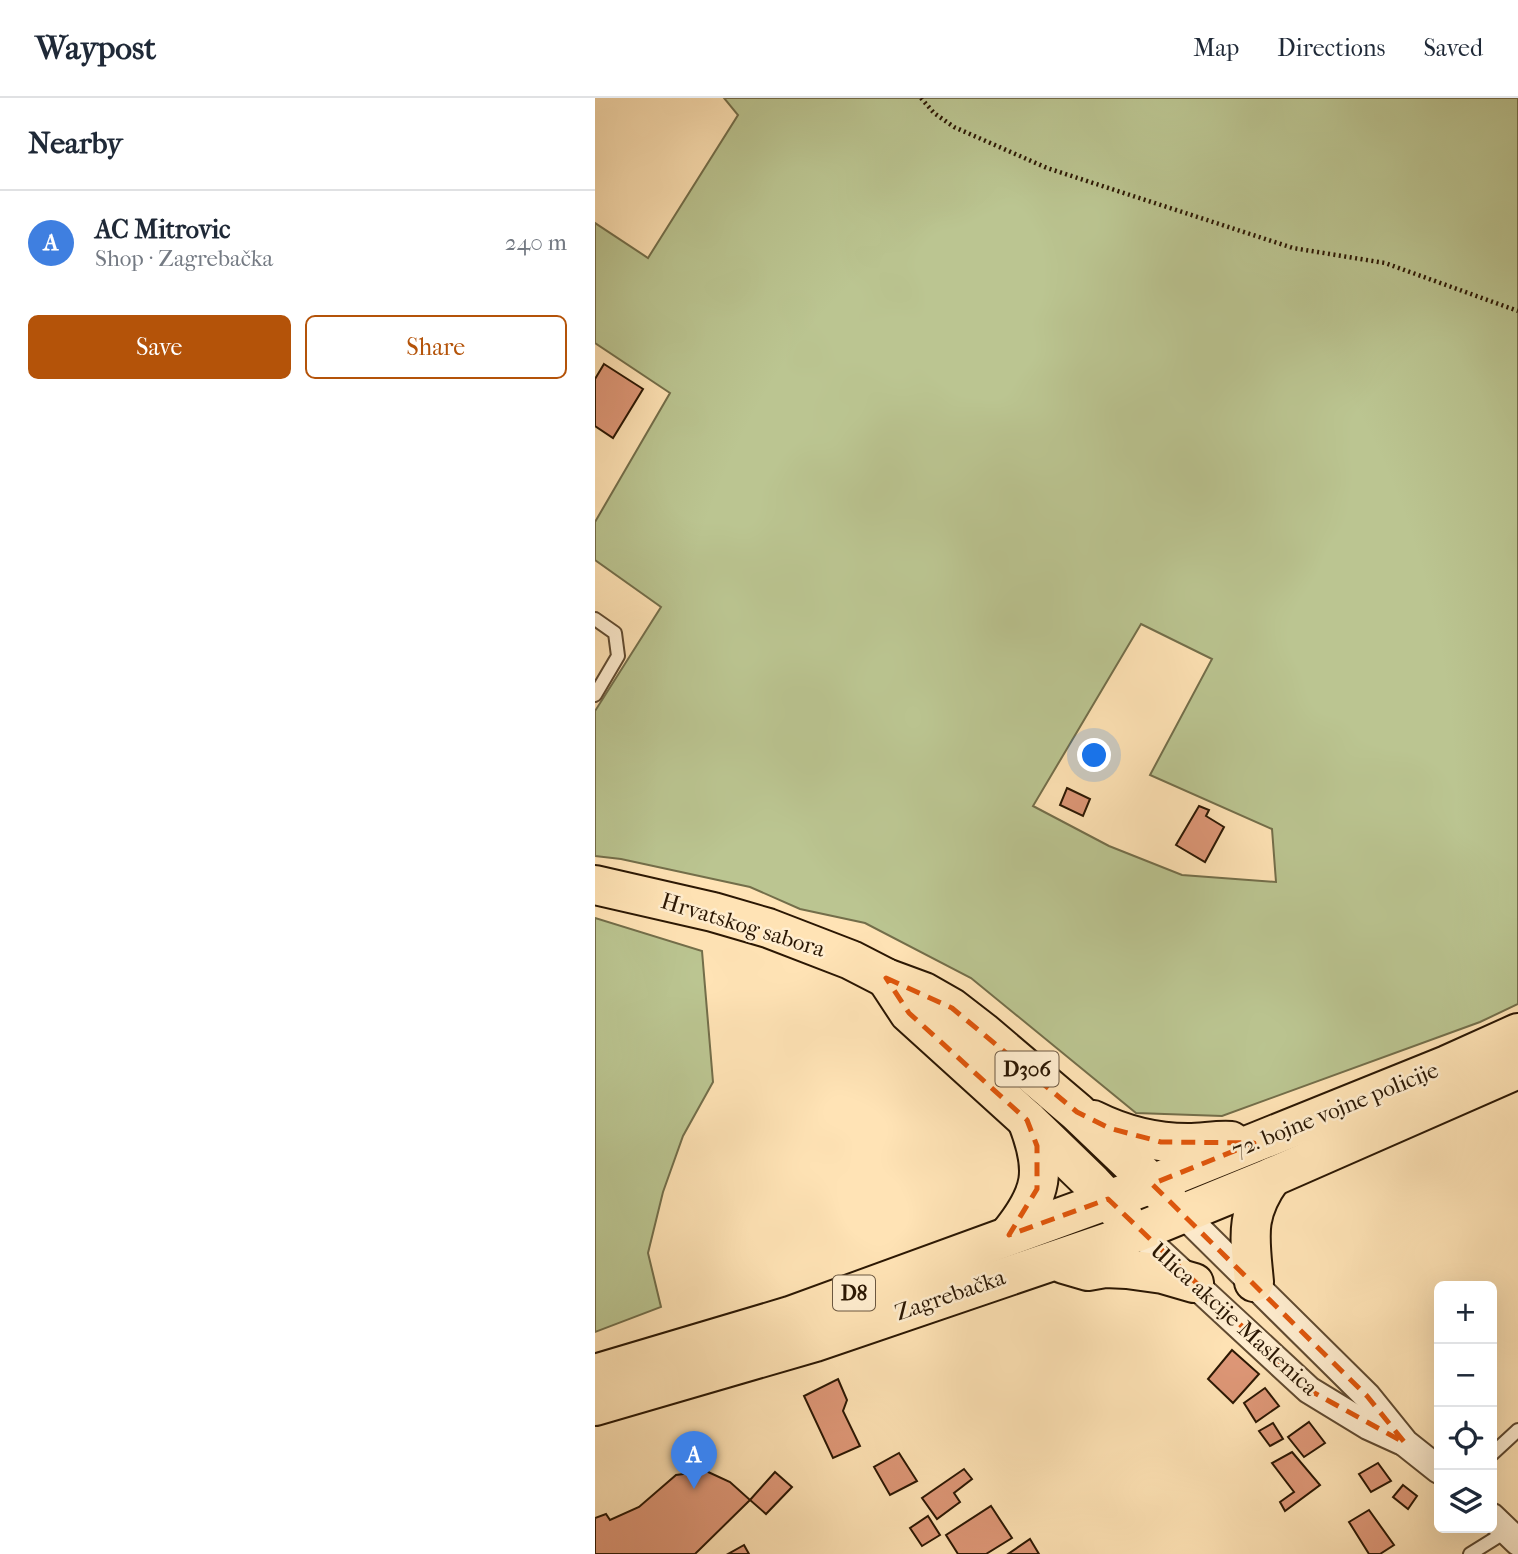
<!DOCTYPE html>
<meta charset="utf-8">
<style>
:root{--surface:#fff;--page:#f6f6f7;--text:#1f2937;--muted:#747a83;--line:#e0e1e3;--accent:#b45309}
body{margin:0;font-family:"IM FELL French Canon",serif;background:var(--page);color:var(--text)}
.controls{position:absolute;right:21px;bottom:21px;display:grid;overflow:hidden;border-radius:10px;box-shadow:0 7px 28px #0002}
.controls button{width:63px;height:63px;display:grid;place-items:center;padding:0;border:0;border-bottom:2px solid var(--line);background:var(--surface);color:var(--text);font:35px sans-serif}
.you{position:absolute;left:500px;top:658px;width:24px;height:24px;margin:-18px;border:5px solid #fff;border-radius:50%;background:#1a73e8;box-shadow:0 0 0 10px #1a73e833}
.badge{display:grid;place-items:center;width:46px;height:46px;border-radius:50%;background:var(--accent);color:#fff;font-size:23px;font-weight:700}
.pin{position:absolute;translate:-50% -58px;filter:drop-shadow(0 2px 4px #0008)}
.pin::after{content:'';position:absolute;top:37px;width:24px;height:21px;background:inherit;clip-path:polygon(0 0,100% 0,50% 100%)}
.list{margin:0;padding:0;list-style:none}
h2{display:flex;justify-content:space-between;align-items:center;height:91px;margin:0;padding:0 28px;font-size:30px}
h2 small{font-size:23px;font-weight:400;color:var(--muted)}
.list li{display:grid;grid-template-columns:46px 1fr auto;gap:21px;align-items:center;box-sizing:border-box;height:105px;padding:0 28px;border-top:2px solid var(--line)}
.list b{display:block;font-size:26px;white-space:nowrap}
.list p{margin:0;font-size:23px;white-space:nowrap;color:var(--muted)}
.list em{font-size:23px;font-style:normal;color:var(--muted)}
.actions{display:flex;gap:14px;padding:21px 28px}
.actions a{flex:1;padding:16px 0;border:2px solid var(--accent);border-radius:10px;text-align:center;font-size:24px;color:var(--accent)}
.actions .main{background:var(--accent);color:#fff}
.icon{flex:none;width:38px;height:38px;fill:none;stroke:currentColor;stroke-width:2;stroke-linecap:round;stroke-linejoin:round}
.map{position:relative;flex:none;width:923px;height:1456px;overflow:hidden}
header{display:flex;align-items:center;gap:42px;box-sizing:border-box;height:98px;padding:0 35px;background:var(--surface);border-bottom:2px solid var(--line)}
header strong{font-size:33px}
nav{display:flex;gap:38px;margin-inline-start:auto;font-size:24px}
main{display:flex}
aside{flex:1;background:var(--surface)}
.map>svg:first-child{display:block}
.green{fill:#bbc591;stroke:#736e4a;stroke-width:2;fill-rule:evenodd}
.building{fill:#de9777;stroke:#2b1703;stroke-width:2}
.lines{fill:none;stroke-linecap:round;stroke-linejoin:round}
.lane-casing{stroke:#604a30;stroke-width:16}
.street-casing{stroke:#604a30;stroke-width:30}
.primary-casing{stroke:#2b1703;stroke-width:42}
.path{stroke:#2b1703;stroke-width:4.5;stroke-dasharray:2 3.5;stroke-linecap:butt}
.lane{stroke:#ffedcf;stroke-width:12}
.street{stroke:#ffedcf;stroke-width:26}
.primary{stroke:#ffe3b5;stroke-width:38}
.marked{fill:none;stroke:#df560c;stroke-width:5;stroke-dasharray:14 9;stroke-linejoin:round}
.labels{text-anchor:middle;dominant-baseline:central;stroke-width:5;stroke-linejoin:round;paint-order:stroke}
.shield{fill:#ffedcf;stroke:#6b5740;stroke-width:2}
.shield-label{font-size:21px;font-weight:bold;fill:#2b1703}
.street-label{font-size:23px;fill:#2b1703;stroke:#ffedcf}
</style>
<header>
<strong>Waypost</strong>
<nav><a>Map</a><a>Directions</a><a>Saved</a></nav>
</header>
<main>
<aside>
<h2>Nearby<small></small></h2>
<ul class="list">
<li><span class="badge" style="background:#3f7fe0">A</span><div><b>AC Mitrovic</b><p>Shop · Zagrebačka</p></div><em>240 m</em></li>
</ul>
<div class="actions"><a class="main">Save</a><a>Share</a></div>
</aside>
<div class="map">
<svg width="923" height="1456" viewBox="0 0 923 1456">
<rect width="100%" height="100%" fill="#ffe3b5"/>
<filter id="stains"><feTurbulence type="fractalNoise" baseFrequency=".00286" numOctaves="4"/><feColorMatrix values="0 0 0 0 .2 0 0 0 0 .09 0 0 0 0 .02 0 0 0 .5 -.17"/></filter>
<radialGradient id="worn" r=".72"><stop offset=".6" stop-color="#630" stop-opacity="0"/><stop offset="1" stop-color="#630" stop-opacity=".3"/></radialGradient>
<g class="green">
<path d="M129,0h794v906l-38,18 -258,94 -86,-3 -165,-135 -106,-55 -65,-14 -50,-22 -129,-28 -26,-3v-145l66,-104 -66,-47v-38l75,-129 -75,-50v-120l53,35 90,-143zM546,526l71,35 -62,116 122,54 4,53 -94,-7 -73,-29 -76,-40z"/>
<polygon points="0,820 107,853 118,984 88,1038 68,1094 53,1155 66,1209 0,1234"/>
</g>
<g class="building">
<polygon points="9,266 48,291 18,340 0,328 0,281"/>
<polygon points="472,690 495,701 488,718 465,707"/>
<polygon points="604,708 614,712 611,718 629,729 610,764 581,747"/>
<polygon points="637,1252 664,1276 638,1305 613,1281"/>
<polygon points="243,1281 252,1302 248,1313 265,1348 238,1360 209,1298"/>
<polygon points="670,1290 684,1308 661,1324 649,1305"/>
<polygon points="714,1324 730,1345 709,1359 693,1339"/>
<polygon points="678,1325 688,1341 675,1348 664,1333"/>
<polygon points="697,1354 725,1387 690,1413 685,1404 699,1394 677,1365"/>
<polygon points="304,1355 322,1383 295,1397 279,1369"/>
<polygon points="783,1365 796,1383 776,1394 764,1376"/>
<polygon points="369,1371 377,1381 359,1395 365,1404 342,1421 327,1400"/>
<polygon points="111,1373 135,1384 155,1402 100,1456 0,1456 0,1420 11,1416 15,1422 44,1409 81,1377"/>
<polygon points="180,1374 197,1389 171,1416 155,1402"/>
<polygon points="808,1387 822,1398 813,1411 798,1399"/>
<polygon points="396,1408 417,1440 391,1456 363,1456 351,1437"/>
<polygon points="774,1412 799,1447 785,1456 774,1456 754,1424"/>
<polygon points="333,1418 345,1437 327,1448 315,1430"/>
<polygon points="435,1441 444,1456 413,1456"/>
<polygon points="149,1447 154,1456 133,1456"/>
</g>
<g class="lines">
<g class="lane-casing">
<g id="lane">
<polyline points="0,521 20,535 23,558 0,597"/>
<polyline points="897,1356 923,1332"/>
<polyline points="875,1456 912,1433"/>
</g>
</g>
<g class="street-casing">
<g id="street">
<polyline points="588,1116 772,1298 810,1345 844,1372"/>
<polyline points="543,1134 714,1292 773,1328 806,1343"/>
<polyline points="897,1419 923,1444"/>
</g>
</g>
<g class="primary-casing">
<g id="primary">
<polyline points="0,787 118,814 173,830 256,862 291,880 329,894 357,910 388,934 482,1014 572,1100"/>
<polyline points="291,880 314,915 432,1022 497,1085 528,1118"/>
<path d="M498,1022c30,15 61,23 95,23 15,0 28,-3 43,-2"/>
<path d="M414,1137c34,-42 38,-64 18,-115"/>
<polyline points="469,1166 493,1173 510,1170 532,1171 568,1176 599,1185"/>
<path d="M659,1184c-4,-44 -10,-67 18,-105"/>
<polyline points="0,1276 195,1218 557,1086 852,967 923,935"/>
<polyline points="0,1308 220,1244 543,1134 677,1079 923,971"/>
</g>
</g>
<polyline class="path" points="326,0 339,15 359,29 452,70 698,150 790,165 923,213"/>
<use href="#lane" class="lane"/>
<use href="#street" class="street"/>
<use href="#primary" class="primary"/>
</g>
<path class="marked" d="M291,880l66,30 125,104 32,16 52,14 93,1 -102,41 215,212 38,47 -96,-53 -201,-191 -99,36 28,-46v-43l-10,-26 -118,-107z"/>
<g class="labels">
<g class="shield">
<rect x="400.5" y="953.5" width="63" height="35" rx="5"/>
<rect x="238" y="1177.5" width="42" height="35" rx="5"/>
</g>
<g class="shield-label">
<text x="432" y="971">D306</text>
<text x="259" y="1195">D8</text>
</g>
<g class="street-label">
<text transform="translate(148 827) rotate(17)">Hrvatskog sabora</text>
<text transform="translate(740 1012) rotate(-22)">72. bojne vojne policije</text>
<text transform="translate(355 1197) rotate(-19)">Zagrebačka</text>
<text transform="translate(639 1221) rotate(42)">Ulica akcije Maslenica</text>
</g>
</g>
<rect width="100%" height="100%" filter="url(#stains)"/>
<rect width="100%" height="100%" fill="url(#worn)"/>
</svg>
<div class="controls">
<button>+</button>
<button>−</button>
<button><svg class="icon" aria-label="locate" viewBox="0 0 24 24"><circle cx="12" cy="12" r="6"/><path d="M12 2v4M12 18v4M2 12h4M18 12h4"/></svg></button>
<button><svg class="icon" aria-label="layers" viewBox="0 0 24 24"><path d="M12 4l9 5-9 5-9-5zM3 14l9 5 9-5"/></svg></button>
</div>
<div class="you"></div>
<div class="pin badge" style="left:99px;top:1391px;background:#3f7fe0">A</div>
</div>
</main>
